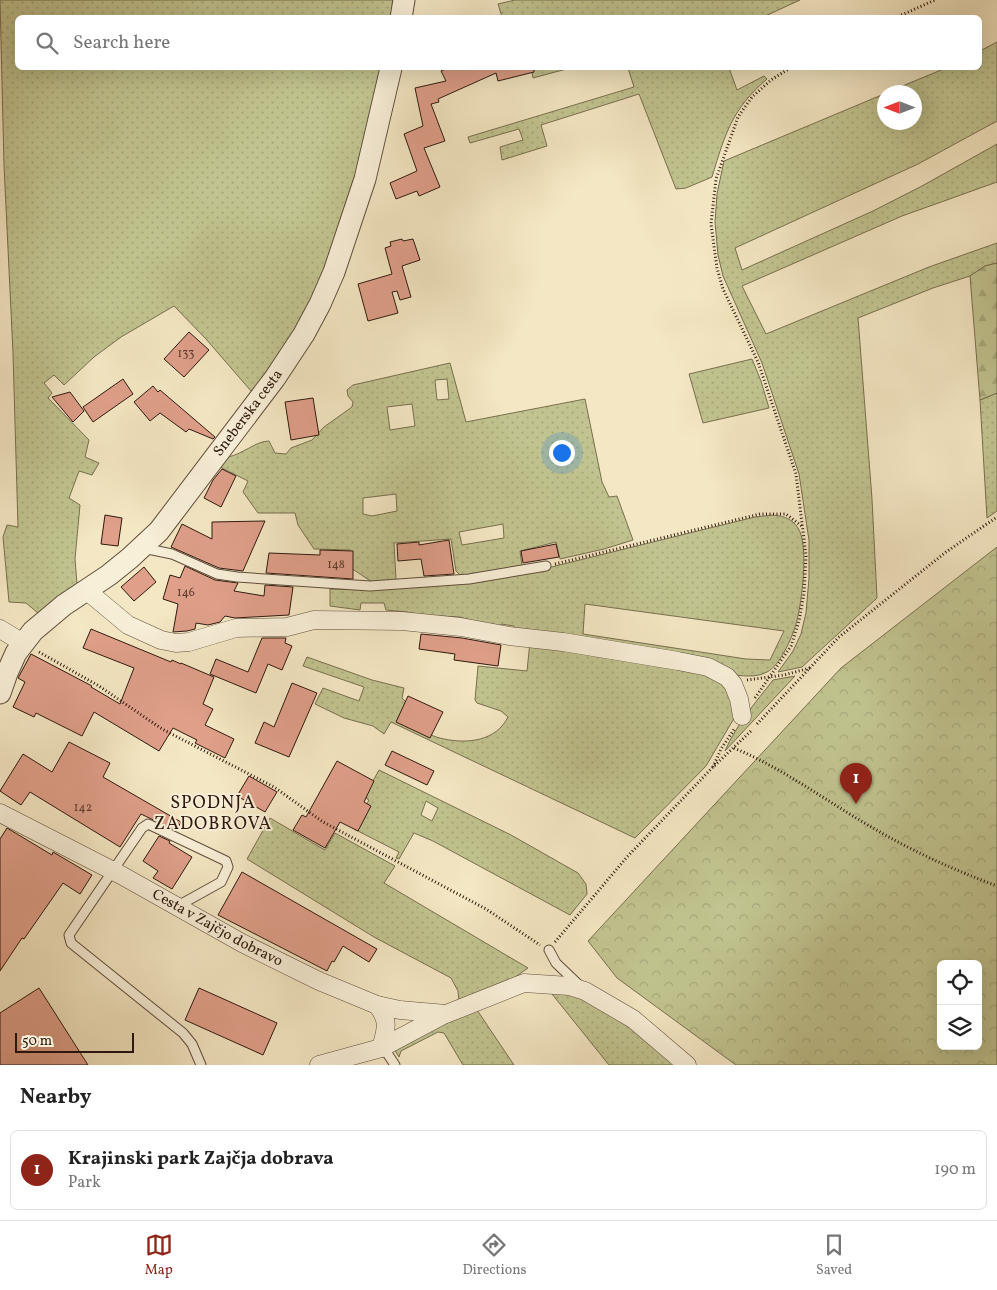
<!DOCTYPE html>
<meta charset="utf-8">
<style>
:root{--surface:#fff;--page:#f6f6f6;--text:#222;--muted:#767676;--line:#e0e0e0;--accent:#8f2418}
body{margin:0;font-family:Vollkorn,serif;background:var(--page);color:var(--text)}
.controls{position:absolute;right:15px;bottom:15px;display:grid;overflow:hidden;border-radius:8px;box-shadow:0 5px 20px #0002}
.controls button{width:45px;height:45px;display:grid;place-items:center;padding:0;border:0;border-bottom:1px solid var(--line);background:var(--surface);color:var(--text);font:25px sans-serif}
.compass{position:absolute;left:877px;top:85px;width:45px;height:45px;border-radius:50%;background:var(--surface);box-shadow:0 5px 20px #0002;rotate:270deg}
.scale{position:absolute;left:15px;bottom:12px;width:119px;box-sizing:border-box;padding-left:5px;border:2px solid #2f180e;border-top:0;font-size:14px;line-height:18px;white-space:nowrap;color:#2f180e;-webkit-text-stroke:4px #f8efd8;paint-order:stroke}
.you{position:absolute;left:561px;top:452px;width:18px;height:18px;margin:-12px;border:4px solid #fff;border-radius:50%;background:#1a73e8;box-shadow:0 0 0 8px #1a73e833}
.badge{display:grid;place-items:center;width:32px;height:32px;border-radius:50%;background:var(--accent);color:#fff;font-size:16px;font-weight:700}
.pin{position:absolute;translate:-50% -41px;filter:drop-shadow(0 1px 2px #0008)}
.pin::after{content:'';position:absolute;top:26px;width:18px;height:15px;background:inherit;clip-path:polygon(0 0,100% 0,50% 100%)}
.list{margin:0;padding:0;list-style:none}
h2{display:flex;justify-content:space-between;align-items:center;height:65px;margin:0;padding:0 20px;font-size:21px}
h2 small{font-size:16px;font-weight:400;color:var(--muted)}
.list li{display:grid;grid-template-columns:32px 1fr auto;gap:15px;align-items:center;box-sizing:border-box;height:80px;margin:0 10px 10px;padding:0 10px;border:1px solid var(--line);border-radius:8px}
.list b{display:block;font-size:19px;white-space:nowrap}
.list p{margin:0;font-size:16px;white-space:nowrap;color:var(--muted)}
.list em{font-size:16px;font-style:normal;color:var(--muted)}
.icon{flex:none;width:28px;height:28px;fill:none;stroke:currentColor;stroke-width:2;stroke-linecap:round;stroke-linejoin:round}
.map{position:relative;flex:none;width:997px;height:1065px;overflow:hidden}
.search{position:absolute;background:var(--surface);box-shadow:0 5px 20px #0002;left:15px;right:15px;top:15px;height:55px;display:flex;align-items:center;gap:12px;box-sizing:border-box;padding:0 18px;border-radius:8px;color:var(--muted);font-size:19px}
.sheet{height:155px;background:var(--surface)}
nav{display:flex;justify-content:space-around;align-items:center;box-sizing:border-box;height:70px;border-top:1px solid var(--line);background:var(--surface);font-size:14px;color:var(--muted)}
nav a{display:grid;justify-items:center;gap:2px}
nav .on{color:var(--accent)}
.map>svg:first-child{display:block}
.grass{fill:url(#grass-dots);stroke:#786e4f;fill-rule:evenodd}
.forest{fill:url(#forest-firs);stroke:#786e4f}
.park{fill:url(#park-crowns);stroke:#786e4f;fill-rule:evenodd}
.building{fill:#df9f89;stroke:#2f180e}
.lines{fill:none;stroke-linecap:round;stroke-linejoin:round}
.service-casing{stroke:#604c3b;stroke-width:11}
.minor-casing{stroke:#604c3b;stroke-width:19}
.tertiary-casing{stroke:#604c3b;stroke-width:23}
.path{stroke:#2f180e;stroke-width:3;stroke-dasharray:1 2.5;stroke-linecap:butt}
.service{stroke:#f8efd8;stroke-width:9}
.minor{stroke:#f8efd8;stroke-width:18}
.tertiary{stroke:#f8efd8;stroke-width:21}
.labels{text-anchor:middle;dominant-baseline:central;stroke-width:4;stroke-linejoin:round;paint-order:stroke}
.number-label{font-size:12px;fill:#5b3a2d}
.street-label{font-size:15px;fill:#2f180e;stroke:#f8efd8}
.quarter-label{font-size:18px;letter-spacing:1px;fill:#2f180e;stroke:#f8efd8}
</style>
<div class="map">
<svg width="997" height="1065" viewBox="0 0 997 1065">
<defs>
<pattern id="grass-dots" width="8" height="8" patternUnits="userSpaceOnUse" patternTransform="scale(1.25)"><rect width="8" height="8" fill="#c1c490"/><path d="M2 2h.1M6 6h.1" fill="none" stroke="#a6a87b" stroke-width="1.8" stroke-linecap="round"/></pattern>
<pattern id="forest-firs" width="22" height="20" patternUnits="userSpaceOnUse" patternTransform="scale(1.25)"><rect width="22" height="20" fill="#c1c490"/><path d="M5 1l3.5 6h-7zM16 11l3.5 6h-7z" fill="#a6a87b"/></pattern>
<pattern id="park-crowns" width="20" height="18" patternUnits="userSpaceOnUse" patternTransform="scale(1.25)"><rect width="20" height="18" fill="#c1c490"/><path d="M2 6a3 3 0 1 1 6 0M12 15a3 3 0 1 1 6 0" fill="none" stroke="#a6a87b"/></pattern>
</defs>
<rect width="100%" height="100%" fill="#f4e7c3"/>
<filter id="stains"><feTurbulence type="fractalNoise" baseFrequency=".004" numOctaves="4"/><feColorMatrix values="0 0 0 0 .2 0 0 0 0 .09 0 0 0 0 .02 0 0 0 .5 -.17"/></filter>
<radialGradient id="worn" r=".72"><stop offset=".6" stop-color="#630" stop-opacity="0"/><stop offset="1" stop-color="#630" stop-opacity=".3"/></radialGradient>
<g class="grass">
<polygon points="0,0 397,0 394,18 18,18 18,68 382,68 358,176 332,249 305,314 256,389 251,391 206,339 174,306 121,337 94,357 64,385 54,375 44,383 52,393 48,398 89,440 85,457 99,463 92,475 79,471 69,498 80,505 75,559 77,584 38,613 26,603 9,602 3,537 7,525 18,527 13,353 4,165"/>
<polygon points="515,0 800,0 763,17 502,17 498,4"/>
<polygon points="997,42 997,121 918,164 735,248 742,270 873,211 922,186 997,144 997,182 902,216 742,286 766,334 929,267 997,243 997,263 985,266 970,276 933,288 858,318 872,499 877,598 802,667 778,672 793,651 801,634 806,613 809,578 809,540 799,474 762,363 723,276 718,255 715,222 717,194 724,161 884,94 884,122 914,122 914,92 888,92 946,68 980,68 980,51"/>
<polygon points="531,68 570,68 533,78"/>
<path d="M628,68h101l8,22 27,-14 3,3c-35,30 -42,55 -55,98l-26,11 -10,1 -37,-95 -98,31 6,21 -45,14 -2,-13 23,-7 -4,-11 -49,14 -2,-6 166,-50z"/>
<polygon points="752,359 761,381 769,408 703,423 689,374"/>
<path d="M450,363l16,59 119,-23 17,83 7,15 8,-1 16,44 -29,9 -44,10 -4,-17 -36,9 2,15 -60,11 -6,-6 -5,-32 -57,4 2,37 -24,2 -21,-14 -1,-18 -36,-1 -16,-24 -3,-12h-37l-15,-21 5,-11 -28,-14 8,-10c15,-3 28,-16 41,-16l6,12 11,1 5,-6 21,-8 12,-13 28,-20 1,-5 -5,-6 -1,-6 6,-5zM447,379l2,20 -12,1 -2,-20zM412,404l3,22 -25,4 -3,-23zM396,494l1,17 -25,5 -9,-2v-16zM503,524l1,14 -42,7 -3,-13z"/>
<polygon points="997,393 997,511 987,518 980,400"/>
<path d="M773,515c12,1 22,5 27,17 8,19 2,68 -3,88 -3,14 -17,46 -30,52 -11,6 -26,4 -38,2l-214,-42 -1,-6 -13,-2v6l-41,-13 -40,-2 -13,-3 -21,-2 -2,-7h-23l-1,7 -30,-4v-17l42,1 155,-17 183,-45 45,-11zM585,604l199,27 -14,29 -24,-1 -163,-25z"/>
<path d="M530,642l147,22 46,17 13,34 -30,51 -71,72 -244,-116 -7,12 -11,-8 -29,-8 -29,-14 8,-16 36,13 5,-14 -61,-21 4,-9 65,23 32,8 -2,10c11,10 17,26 28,36 4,3 10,4 14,5 24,5 52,2 64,-22l-7,-6 -24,-8 -2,-3 3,-34 49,5z"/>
<path d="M795,676l-70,75c11,-26 31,-49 48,-71z"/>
<path d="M379,770l132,65 67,38 8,11 1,10 -17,21 -137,-74 -19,-8 -15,26 -3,-1 3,-6 -45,-23 15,-29 -5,-3zM426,801l12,7 -6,13 -11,-6z"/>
<polygon points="270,818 325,850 335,833 395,866 384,883 528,968 511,980 459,1001 458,991 451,978 374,937 247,859"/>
<polygon points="553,989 608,1008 679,1065 609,1065 552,994"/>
<polygon points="475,1007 514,1065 463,1065 444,1033 438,1032 401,1051 399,1057 394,1049"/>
</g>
<polygon class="forest" points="997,263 997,393 980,400 970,276 985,266"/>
<path class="park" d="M997,547v518h-261l-119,-87 -29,-37 253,-273zM941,964h37v82h-37z"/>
<g class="building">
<polygon points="448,68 534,68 534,72 498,81 496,73 438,99 439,102 431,104 445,141 424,148 440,187 419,196 417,191 396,199 390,183 417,171 404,134 423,126 415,88 446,81 441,71"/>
<polygon points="402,239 403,241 413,239 420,260 402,266 411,297 400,300 397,291 392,292 398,313 368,321 358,284 392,274 385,248 391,246 390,242"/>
<polygon points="189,332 209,350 184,377 164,359"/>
<polygon points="123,379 133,394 93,422 83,407"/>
<polygon points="153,386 158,392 160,390 215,437 213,439 189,429 186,432 160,413 150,421 134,402"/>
<polygon points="70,392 84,411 73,422 52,397"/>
<polygon points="313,398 319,435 291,440 285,402"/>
<polygon points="222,469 236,476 221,507 204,498 213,480"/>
<polygon points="105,515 122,518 118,546 101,544"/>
<polygon points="265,521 243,571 219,568 171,547 182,524 212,539 212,522"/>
<polygon points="449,540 454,574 424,576 421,559 398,561 397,544 419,542 419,545"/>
<polygon points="556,544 559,557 523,563 521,551"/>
<polygon points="320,550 353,551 353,579 266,573 269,553 320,555"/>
<polygon points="185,566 215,580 238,583 234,591 264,596 265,585 293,587 289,615 235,618 225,616 220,622 208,625 196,623 195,629 187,631 173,632 178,604 163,599 170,575 180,578"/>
<polygon points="144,567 156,582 134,601 121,587"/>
<polygon points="91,629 171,662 172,660 181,664 181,663 214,677 203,704 213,709 205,725 234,739 225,758 195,743 197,740 173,728 159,751 94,712 82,736 36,713 34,717 13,707 25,682 18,678 31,654 92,686 91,687 120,704 134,668 83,648"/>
<polygon points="421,634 462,638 501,645 498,666 454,660 455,654 419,649"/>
<polygon points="262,638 286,638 285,643 292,646 282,670 268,664 256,693 210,674 216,659 248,672"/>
<polygon points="292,683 317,693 289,757 255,743 264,722 274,727"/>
<polygon points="408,696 443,712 430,738 396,722"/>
<polygon points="69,742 110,763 103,777 181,822 176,831 141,814 120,847 30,792 21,805 0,791 23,754 52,772"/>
<polygon points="392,751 434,771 427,785 385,765"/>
<polygon points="337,761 374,781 364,802 371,806 358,831 340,822 325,848 293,830 302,815 306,817"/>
<polygon points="249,776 277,792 265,812 237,796"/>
<polygon points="7,828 52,855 53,852 92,875 80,894 63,883 24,939 22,938 0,971 0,839"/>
<polygon points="159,836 170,841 169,843 192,857 172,889 153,878 158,871 143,861"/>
<polygon points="242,872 377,949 369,962 343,946 334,962 332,961 327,971 218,915"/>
<polygon points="39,988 88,1065 0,1065 0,1013"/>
<polygon points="199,988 277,1023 263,1055 185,1020"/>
</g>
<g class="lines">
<g class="service-casing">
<g id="service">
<polyline points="143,548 172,554 217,574 237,577 370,586 469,579 546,566"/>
<polyline points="176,907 221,882 228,867 226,861 148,824 142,828 69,935 71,943 183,1033 192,1044 201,1065"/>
<polyline points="549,950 556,963 579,985"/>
<polyline points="383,1047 395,1065"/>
</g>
</g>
<g class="minor-casing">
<g id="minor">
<polyline points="86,590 128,625 161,640 176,643 189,642 236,628 287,627 314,620 402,621 461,627 509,636 563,642 678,661 708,667 727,677 733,684 739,699 742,716"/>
<polyline points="0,629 23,643"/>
<path id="s1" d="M0,813l121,62 121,68 77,38 58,24 23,5 46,4 78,-31 45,3 16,5 48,28 54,46"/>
<path d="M377,1005c13,16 9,25 4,43"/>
<polyline points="319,1065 381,1048 445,1014"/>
</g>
</g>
<g class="tertiary-casing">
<g id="tertiary">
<polyline points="401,18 404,0"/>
<path id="s2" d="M0,693l7,-20 9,-20 17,-22 31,-26 45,-30 21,-17 29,-27 116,-153 29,-44 16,-30 14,-32 31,-93 26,-111"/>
</g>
</g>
<g class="path">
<polyline points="895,18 935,0"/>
<polyline points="555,564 760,514 786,514 803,527"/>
<polyline points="39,652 99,686 162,729 274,787 323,822 486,909 540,945"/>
<polyline points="747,680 784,675 810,668"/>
<polyline points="755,698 791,646 799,621 804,593 806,556 796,474 758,362 723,289 717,268 711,224 716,179 738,117 752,97 771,80 790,68"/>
<polyline points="757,724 839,637 946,552 997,517"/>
<path d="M734,748c50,21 92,53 139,80 39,23 81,42 124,58"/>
<polyline points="713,767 721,749 735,728"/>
<polyline points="555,942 627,857 713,767 751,731"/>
</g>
<use href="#service" class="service"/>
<use href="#minor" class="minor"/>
<use href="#tertiary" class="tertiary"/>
</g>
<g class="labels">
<g class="number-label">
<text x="186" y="354">133</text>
<text x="336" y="565">148</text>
<text x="186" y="593">146</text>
<text x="83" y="808">142</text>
</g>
<g class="street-label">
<text stroke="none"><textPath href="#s2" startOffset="380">Sneberska cesta</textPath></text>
<text stroke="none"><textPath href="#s1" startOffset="246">Cesta v Zajčjo dobravo</textPath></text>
</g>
<g class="quarter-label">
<text x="213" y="803">SPODNJA<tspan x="213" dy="21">ZADOBROVA</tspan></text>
</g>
</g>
<rect width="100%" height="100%" filter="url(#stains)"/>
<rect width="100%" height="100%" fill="url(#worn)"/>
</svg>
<div class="controls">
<button><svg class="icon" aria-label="locate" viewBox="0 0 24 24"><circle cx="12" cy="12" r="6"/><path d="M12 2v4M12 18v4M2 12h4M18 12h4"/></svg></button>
<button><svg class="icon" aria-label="layers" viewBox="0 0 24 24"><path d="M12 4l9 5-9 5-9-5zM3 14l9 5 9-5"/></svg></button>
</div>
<svg class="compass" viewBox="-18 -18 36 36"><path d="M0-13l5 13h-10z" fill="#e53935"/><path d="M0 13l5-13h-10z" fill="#767676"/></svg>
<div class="scale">50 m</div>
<div class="you"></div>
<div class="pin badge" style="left:856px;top:804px">1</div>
<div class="search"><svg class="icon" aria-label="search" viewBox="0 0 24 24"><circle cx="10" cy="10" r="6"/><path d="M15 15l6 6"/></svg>Search here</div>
</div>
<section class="sheet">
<h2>Nearby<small></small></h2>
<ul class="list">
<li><span class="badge">1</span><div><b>Krajinski park Zajčja dobrava</b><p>Park</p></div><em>190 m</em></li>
</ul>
</section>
<nav>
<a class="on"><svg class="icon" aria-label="map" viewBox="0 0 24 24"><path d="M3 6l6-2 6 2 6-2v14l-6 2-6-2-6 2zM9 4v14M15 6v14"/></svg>Map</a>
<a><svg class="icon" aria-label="directions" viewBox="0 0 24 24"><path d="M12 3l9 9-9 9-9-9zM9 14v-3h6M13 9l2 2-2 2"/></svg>Directions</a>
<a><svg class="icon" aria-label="saved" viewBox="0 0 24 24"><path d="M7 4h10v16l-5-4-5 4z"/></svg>Saved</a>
</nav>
